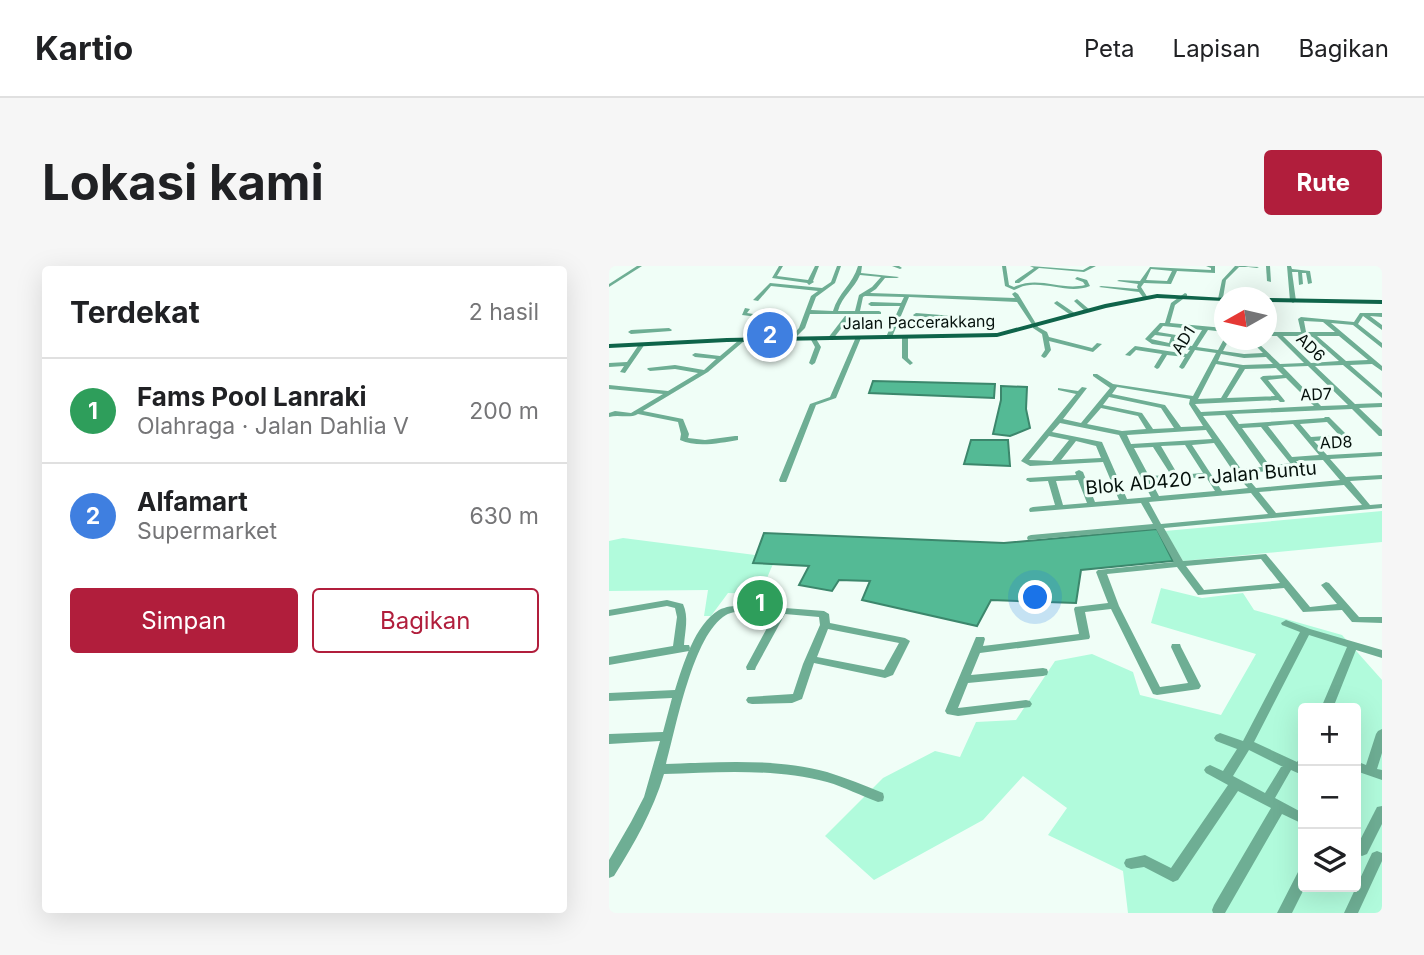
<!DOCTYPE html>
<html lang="id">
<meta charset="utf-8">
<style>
:root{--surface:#fff;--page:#f6f6f6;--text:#202124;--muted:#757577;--line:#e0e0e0;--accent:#b11e3c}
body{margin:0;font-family:Inter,sans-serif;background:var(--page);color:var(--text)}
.controls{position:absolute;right:21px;bottom:21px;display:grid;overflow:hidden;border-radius:7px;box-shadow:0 7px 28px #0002}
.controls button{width:63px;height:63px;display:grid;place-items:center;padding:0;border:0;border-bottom:2px solid var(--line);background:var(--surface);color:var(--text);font:35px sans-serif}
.compass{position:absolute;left:605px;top:21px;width:63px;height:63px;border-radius:50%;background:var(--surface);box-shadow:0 7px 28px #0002;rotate:262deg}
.you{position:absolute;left:427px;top:332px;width:24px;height:24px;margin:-18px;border:5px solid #fff;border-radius:50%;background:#1a73e8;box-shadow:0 0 0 10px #1a73e833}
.badge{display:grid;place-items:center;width:46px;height:46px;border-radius:50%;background:var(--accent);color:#fff;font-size:23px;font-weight:700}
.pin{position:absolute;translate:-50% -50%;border:4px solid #fff;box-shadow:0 2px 7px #0006}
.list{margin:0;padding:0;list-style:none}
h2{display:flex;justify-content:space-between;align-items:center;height:91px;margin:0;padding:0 28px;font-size:30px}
h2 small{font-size:23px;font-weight:400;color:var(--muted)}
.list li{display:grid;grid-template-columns:46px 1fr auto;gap:21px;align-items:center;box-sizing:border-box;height:105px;padding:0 28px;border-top:2px solid var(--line)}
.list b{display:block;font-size:26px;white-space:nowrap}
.list p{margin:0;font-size:23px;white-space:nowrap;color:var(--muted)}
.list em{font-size:23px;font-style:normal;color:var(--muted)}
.actions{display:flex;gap:14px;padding:21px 28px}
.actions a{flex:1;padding:16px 0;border:2px solid var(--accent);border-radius:7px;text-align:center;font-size:24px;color:var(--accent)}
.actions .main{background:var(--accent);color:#fff}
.icon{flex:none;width:38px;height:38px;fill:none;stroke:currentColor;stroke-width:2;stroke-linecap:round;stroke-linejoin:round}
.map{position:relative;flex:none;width:773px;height:647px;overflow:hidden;border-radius:7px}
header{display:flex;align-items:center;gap:42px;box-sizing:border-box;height:98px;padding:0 35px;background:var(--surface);border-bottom:2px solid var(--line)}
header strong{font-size:33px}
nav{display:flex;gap:38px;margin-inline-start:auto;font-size:24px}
.intro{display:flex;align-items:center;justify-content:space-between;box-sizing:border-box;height:168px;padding:0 42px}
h1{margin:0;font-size:49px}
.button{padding:18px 32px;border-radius:7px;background:var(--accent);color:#fff;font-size:24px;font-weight:700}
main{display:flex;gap:42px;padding:0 42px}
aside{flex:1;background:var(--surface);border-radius:7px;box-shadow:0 7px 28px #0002}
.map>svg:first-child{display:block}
.green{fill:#b1fbdc;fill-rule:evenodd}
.water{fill:#54ba95;stroke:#3c876c;stroke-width:2}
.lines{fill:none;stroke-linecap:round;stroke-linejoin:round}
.minor{fill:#6eae94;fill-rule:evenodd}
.major{fill:#0f644a;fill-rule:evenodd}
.labels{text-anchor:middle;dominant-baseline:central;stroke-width:6;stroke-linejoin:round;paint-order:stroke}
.far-street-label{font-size:16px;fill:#05110c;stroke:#f0fef7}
.street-label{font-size:19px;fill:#05110c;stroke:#f0fef7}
</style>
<header>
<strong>Kartio</strong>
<nav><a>Peta</a><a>Lapisan</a><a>Bagikan</a></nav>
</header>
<div class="intro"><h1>Lokasi kami</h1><a class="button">Rute</a></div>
<main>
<aside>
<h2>Terdekat<small>2 hasil</small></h2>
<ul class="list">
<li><span class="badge" style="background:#2e9e5b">1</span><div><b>Fams Pool Lanraki</b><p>Olahraga · Jalan Dahlia V</p></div><em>200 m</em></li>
<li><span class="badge" style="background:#3f7fe0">2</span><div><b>Alfamart</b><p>Supermarket</p></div><em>630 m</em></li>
</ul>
<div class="actions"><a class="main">Simpan</a><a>Bagikan</a></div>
</aside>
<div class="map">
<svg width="773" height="647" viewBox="0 0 773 647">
<rect width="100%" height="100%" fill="#f0fef7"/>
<g class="green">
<polygon points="773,245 773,276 574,295 556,265"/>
<polygon points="14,272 146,289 144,297 164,298 151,328 119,327 102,350 95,350 99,324 0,325 0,275"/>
<path d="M552,322l41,10 41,-5 11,17 88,25 40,45v233h-254l-5,-42 -75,-36 19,-27 -44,-32 -40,44 -109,60 -49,-44 58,-58 52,-27 25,6 16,-35 40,-2 39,-59 37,-7 41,18 7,23 81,20 35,-61 -105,-31zM694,442h53v179h-53z"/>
</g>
<g class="water">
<polygon points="264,115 386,118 385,132 260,127"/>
<polygon points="392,120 418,121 417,143 421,162 401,170 384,168 392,134"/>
<polygon points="362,174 399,174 401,200 355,198"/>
<polygon points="548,263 564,295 472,304 467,337 382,334 368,360 253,334 261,315 230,314 223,325 190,319 200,300 144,297 155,267 395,277"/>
</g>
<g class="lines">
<g class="minor">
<polygon points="28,0 33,0 0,21 0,18"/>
<polygon points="170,0 174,0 168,10 199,14 206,0 210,0 204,15 205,16 200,19 198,17 163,12"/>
<path d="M228,0h4l-6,17 -19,14 -5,13 22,1c5,-18 20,-27 25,-45h4l-1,7 38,4 -2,1h-12l-9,11 -6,4 145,5 -3,-4 3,-2 3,2 20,33 9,5 2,5 43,11 5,-5 5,1 -9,8 -44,-11 2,9 -5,7 -2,1 -3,-2 4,-6 -3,-16 -9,-6v-2l-16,-24 -108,-5 -17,40 -3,2 -3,-2 14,-31h-29l-3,-2 3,-2 30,1 3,-6 -39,-1 -2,1 -3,14h19l2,1v2h-71l-5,14 -12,12 -3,-2 9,-10 12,-32 7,-5 -47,-5 -13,15 -5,-1 17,-17 52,5 9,-6zM251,9l21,2 -9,10 -13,8 -4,16h-17c4,-15 16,-22 22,-36z"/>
<polygon points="283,0 290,0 293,2 291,3"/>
<path d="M393,0h4l3,19 5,2c24,-12 47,4 71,-2l-2,-3 -8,-3 2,-2 10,3 3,6c-20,8 -39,-3 -60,-1 -6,0 -11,3 -16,5l-9,-4z"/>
<polygon points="421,0 474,4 481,0 487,0 475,6 430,2 410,17 406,17 406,15 425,2"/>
<path d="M597,0h9v7l-38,-2 -6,13 -27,-1 -3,4 7,11 -3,2 -6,-8 -40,-5 2,-1 37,3 -1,-2 1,-3 -21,-3 2,-1 21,1 10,-14 61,3v-2zM542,3l21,2 -5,10 -21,-1z"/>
<polygon points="626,0 650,1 648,2 631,0 617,14 614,32 609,33 613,14"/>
<polygon points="657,0 661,0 662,16 658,15"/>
<polygon points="678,0 682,0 683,3 701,5 703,17 699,18 697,7 693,7 694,18 690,19 689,6 683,6 687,35 684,37 681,35"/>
<path d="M576,27l2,1v2l-12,9 -5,18 54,5v4l-16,-2 -11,17 21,3 6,-11 5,1 -6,11 21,3 19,-1 -12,-12 4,-1 25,24 24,-1 -27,-27h-11v-4h35l-3,-13 3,-2 53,5 6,-9h22v4l-12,-1 12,9v5l-19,-14 -5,8 24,19v5l-29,-23 -22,-2 51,43v5l-10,-7 -22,1 32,28v5l-39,-33 -28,1 40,38 27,-1v4l-23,1 23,22v6h-3l-27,-27 -120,5 7,10 85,-6 1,-1h4l20,20 -4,2 -31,2 13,14 55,-3v4l-52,3 16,18 36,-2v4l-32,2 20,24 12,-1v4l-218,20 19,33 83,-7 44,53 27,-3 -16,-19 5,-3 3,1 30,34h23v6l-30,-1 -10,-12 -39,2 -19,-24 -86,7 -21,-28 -70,7 12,32 41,81 28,-4 -17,-36 1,-3h8l1,3 20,39 -2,3 -42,6 -4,-1 -42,-85 -26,3 5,25 -1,2 -109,14 -9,22 72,-7 4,1 1,3 -1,3 -4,1 -75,7 -10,25 68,-8 4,1 2,3 -2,3 -72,9 -11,-2 -2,-3 31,-74h8l1,2 -2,7 96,-12 -5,-25 1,-2 33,-4 -12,-31 2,-2 76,-8 -18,-33 -128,11 -1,-2 1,-2 3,-1 122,-11 -12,-21 -111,9 -1,-2 1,-2 3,-1 22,-2 -7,-24 -18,1 -4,-2 1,-2 49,-3 -1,-3 4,-2 4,2 12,30 24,-2 -16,-38 -73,4 -9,-5 55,-67 -18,-4v-2l20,3 4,-4 5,1 -24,31 18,4 29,-35 -17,-12v-2h4l16,10 80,12 23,-43 -21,-3 -11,18 -2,1 -3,-2 6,-10 -18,-2 -8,13 -2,1 -3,-2 8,-13 -26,-4 -6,6 -5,-1 10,-9 52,8 3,-4 -38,-6 -7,-5 15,-16h5l6,-20zM695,55l19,1 12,10h-29zM554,60l39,4 -10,16 -18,-2 2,-9 -18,-3zM546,69l16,2 -2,6 -18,-4zM674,70h28l28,25 -28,2zM708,70h22l29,24 -22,1zM612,88l23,4 22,-1 7,7 -30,1 -25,-4zM607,98l23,4 -18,30 -23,1zM699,100l40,39 -27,1 -38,-39zM667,102l7,7 -20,1 -3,2 15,18 -48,2 18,-29zM677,112l28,28 -113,6 -6,-8 83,-4 2,2h4l1,-1 -17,-21zM508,121l73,12 -1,5 14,22 -22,1 -16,-22 -53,-11zM500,131l52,11 13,20 -21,1 -11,-16 -39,-8zM492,142l37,8 8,13 -24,2 -35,-7zM616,149l37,52 -21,2 -38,-53zM718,156l12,13 -28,2 -11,-13zM451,157l59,12 32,62 -24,2 -25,-57 -50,-10zM684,158l26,31 -27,2 -24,-31zM652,161l29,36 -20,3 -28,-38zM597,164l6,9 -81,5 -4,-9zM440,170l20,4 -17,21 -23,-1zM467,175l20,5 5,12 -40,2zM605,177l21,31 13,14 -26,3 -30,-46zM576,179l18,28 -25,2 -17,-29zM544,181l18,28 -22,1 -15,-28zM714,194l17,20 -84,8 -12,-14 54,-7 1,-2 -3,-4zM597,211l9,14 -56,5 -8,-15zM469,214l9,23 -24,2 -7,-24zM735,219l18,20 -86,8 -17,-21zM642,227l17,21 -107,10 -12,-22zM652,293l19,24 -76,7 -18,-24z"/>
<polygon points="468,33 481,44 481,46 477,46 466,36 465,35"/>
<polygon points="448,35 467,48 467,50 463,50 446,38 445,37"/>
<path d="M136,42l5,1 -3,4 18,3 -19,25 -3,1 -35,30 -65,39 40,8 6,15 -1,4 17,2 30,-4h3v4c-18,3 -41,8 -58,0l1,-6 -3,-12 -40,-8c-9,5 -19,0 -29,3v-4l6,-2 16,2 32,-19 -54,-5v-4l59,6 30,-18 -23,-4 -25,2 -3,-2 1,-1 27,-3 29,5 12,-11 -21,-2 -3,-2 3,-2 25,3 19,-16 3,-1 16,-22 -16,-2z"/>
<polygon points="307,47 357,51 360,53 357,55 305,50 304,49"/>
<polygon points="236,50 241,51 224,73 220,73 219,72"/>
<polygon points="60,62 63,64 62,65 22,68 19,66 22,64"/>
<polygon points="296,69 299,71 299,92 304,97 301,99 293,92 293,71"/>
<polygon points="202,71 206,71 212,81 206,97 203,99 200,97 206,81 201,72"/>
<polygon points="247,71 252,72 227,132 207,139 178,214 177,216 171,216 170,214 201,138 221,131"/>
<polygon points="31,77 36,78 16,107 11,106 15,100 0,101 0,97 18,96"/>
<path d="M58,334l16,4c6,13 2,27 1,41h5l1,3 -1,3 -80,14v-8l64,-11 4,-29 -2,-9 -8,-2 -58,10v-6z"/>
<path d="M148,340l67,5 5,3 1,9 75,15 5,3 -17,34 -8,3 -71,-15 -12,36 -10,4 -40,1 -4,-1 -2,-3 2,-3 45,-3 10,-30 17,-39 -1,-8 -34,-3 -29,53 -1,3h-8l-1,-3 29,-54c-12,-1 -39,-4 -49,2 -33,19 -50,113 -60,149 54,-2 109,-6 161,8 19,6 37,13 56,21l1,4 -1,4 -5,1c-17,-6 -33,-15 -51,-20 -53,-14 -109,-10 -163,-8 -11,37 -30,70 -50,102l-5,2v-18l22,-38 13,-25 16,-56 -51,3v-10l54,-2 9,-34 -63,3v-8l66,-3c8,-25 20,-66 44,-80 11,-6 26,-4 38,-4zM219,363l71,14 -15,27 -67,-13z"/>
<path d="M677,354l24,9 72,21v8l-26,-8 -23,58h-12l26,-61 -38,-12 -55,107 43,20 2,-3 4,-2v16l-3,1 -9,-4 -16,28 28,15v11l-21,-10 -57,99h-12l-1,-3 2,-5 57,-97 -33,-17 -60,89 -5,2 -29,-15 -13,2 -5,-2 -2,-4 2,-4 19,-4 26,13 57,-83 -22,-12 -2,-3 2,-3 4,-2 13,6 14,-22 -21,-8 -2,-3 2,-3 4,-2 23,8 57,-109 -18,-7 -1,-2zM640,484l34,17h-2l-16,26 -32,-17z"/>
<polygon points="773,463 773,487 768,503 773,504 773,514 747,505 747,495 757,499 767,468 769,465"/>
<polygon points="773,540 773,558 758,588 753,590 748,588 747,585 748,580 768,541"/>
<polygon points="768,585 773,587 773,595 749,647 735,647 763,587"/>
<polygon points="694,604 694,621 696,621 683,647 668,647 689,606"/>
</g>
<g class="major">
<polygon points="548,28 617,32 615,35 548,32 497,42 388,71 118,76 0,82 0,78 118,72 388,67 496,38"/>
<polygon points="657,32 773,34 773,38 657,36"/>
</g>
</g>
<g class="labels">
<g class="far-street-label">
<text transform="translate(310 56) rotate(-1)">Jalan Paccerakkang</text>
<text transform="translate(574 74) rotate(-58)">AD1</text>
<text transform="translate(702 81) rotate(44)">AD6</text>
<text transform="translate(707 128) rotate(-2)">AD7</text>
<text transform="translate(727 176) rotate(-3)">AD8</text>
</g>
<g class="street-label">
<text transform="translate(592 212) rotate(-5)">Blok AD420 - Jalan Buntu</text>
</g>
</g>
</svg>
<div class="controls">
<button>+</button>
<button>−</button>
<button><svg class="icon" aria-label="layers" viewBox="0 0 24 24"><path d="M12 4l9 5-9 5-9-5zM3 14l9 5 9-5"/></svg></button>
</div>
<svg class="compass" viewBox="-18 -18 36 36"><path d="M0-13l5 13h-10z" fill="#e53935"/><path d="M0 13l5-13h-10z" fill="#757577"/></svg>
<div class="you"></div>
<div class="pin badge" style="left:151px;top:337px;background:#2e9e5b">1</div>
<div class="pin badge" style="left:161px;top:69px;background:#3f7fe0">2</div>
</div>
</main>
